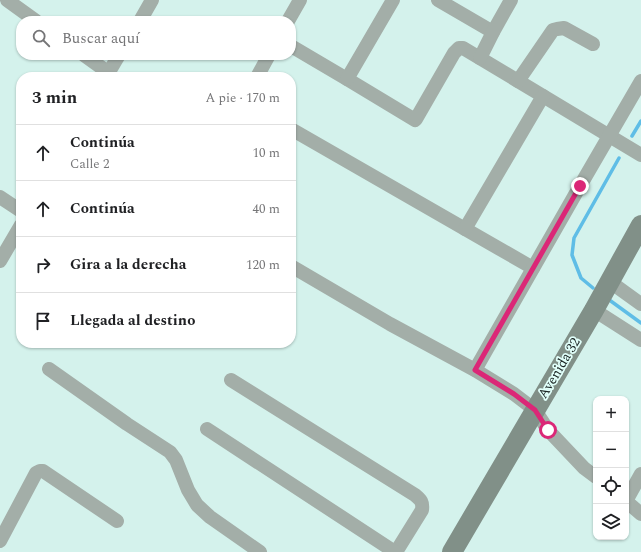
<!DOCTYPE html>
<html lang="es">
<meta charset="utf-8">
<style>
:root{--surface:#fff;--page:#f2f2f2;--text:#202124;--muted:#757577;--line:#e0e0e0}
body{margin:0;font-family:Spectral,serif;background:var(--page);color:var(--text)}
.controls{position:absolute;right:12px;bottom:12px;display:grid;overflow:hidden;border-radius:8px;box-shadow:0 1px 3px #0004}
.controls button{width:36px;height:36px;display:grid;place-items:center;padding:0;border:0;border-bottom:1px solid var(--line);background:var(--surface);color:var(--text);font:20px sans-serif}
.stop{position:absolute;width:12px;height:12px;margin:-9px;border:3px solid #db2777;border-radius:50%;background:#fff}
.stop.end{background:#db2777;border-color:#fff;box-shadow:0 1px 4px #0008}
.list{margin:0;padding:0;list-style:none}
h2{display:flex;justify-content:space-between;align-items:center;height:52px;margin:0;padding:0 16px;font-size:17px}
h2 small{font-size:13px;font-weight:400;color:var(--muted)}
.list li{display:grid;grid-template-columns:26px 1fr auto;gap:12px;align-items:center;box-sizing:border-box;height:56px;padding:0 16px;border-top:1px solid var(--line)}
.list b{display:block;font-size:15px;white-space:nowrap}
.list p{margin:0;font-size:13px;white-space:nowrap;color:var(--muted)}
.list em{font-size:13px;font-style:normal;color:var(--muted)}
.icon{flex:none;width:22px;height:22px;fill:none;stroke:currentColor;stroke-width:2;stroke-linecap:round;stroke-linejoin:round}
.map{position:relative;flex:none;width:641px;height:552px;overflow:hidden}
.search{position:absolute;background:var(--surface);box-shadow:0 1px 3px #0004;left:16px;top:16px;width:280px;height:44px;display:flex;align-items:center;gap:10px;box-sizing:border-box;padding:0 14px;border-radius:16px;color:var(--muted);font-size:15px}
.panel{position:absolute;background:var(--surface);box-shadow:0 1px 3px #0004;left:16px;top:72px;width:280px;height:276px;border-radius:16px}
.map>svg:first-child{display:block}
.lines{fill:none;stroke-linecap:round;stroke-linejoin:round}
.stream{stroke:#5fbde6;stroke-width:3.5}
.street{stroke:#a3aea8;stroke-width:14}
.secondary{stroke:#819088;stroke-width:20}
.route{stroke:#db2777;stroke-width:5}
.labels{text-anchor:middle;dominant-baseline:central;stroke-width:3.5;stroke-linejoin:round;paint-order:stroke}
.street-label{font-size:14px;fill:#192322;stroke:#e1fffa}
</style>
<div class="map">
<svg width="641" height="552" viewBox="0 0 641 552">
<rect width="100%" height="100%" fill="#d4f2ec"/>
<g class="lines">
<g class="stream">
<polyline points="632,136 641,121"/>
<polyline points="593,288 581,278 572,255 574,238 619,158"/>
<polyline points="608,299 641,323"/>
</g>
<g class="street">
<polyline points="7,0 36,21"/>
<polyline points="438,0 493,32"/>
<polyline points="140,21 152,0"/>
<polyline points="288,21 300,0"/>
<polyline points="291,46 347,79 415,120 416,119 454,53 459,48 463,48 543,96 641,155"/>
<polyline points="84,55 109,73"/>
<polyline points="480,58 493,32 511,0"/>
<polyline points="106,77 119,55"/>
<polyline points="257,77 269,55"/>
<polyline points="347,79 393,0"/>
<polyline points="518,81 553,30 557,29 564,28 593,44"/>
<polyline points="291,129 533,268"/>
<polyline points="0,197 21,211"/>
<polyline points="465,229 543,96"/>
<polyline points="0,261 21,225"/>
<polyline points="291,266 390,324 475,370 514,394 535,410 548,430 584,468 596,477"/>
<polyline points="609,281 641,304"/>
<polyline points="594,310 641,340"/>
<polyline points="49,369 127,424 170,452 176,460 188,490 197,505 210,517 260,552"/>
<polyline points="475,370 580,186 641,81"/>
<path d="M231,380l184,115c6,5 8,7 7,15l-26,42"/>
<polyline points="207,429 395,552"/>
<polyline points="626,501 641,474"/>
<polyline points="626,501 641,514"/>
<polyline points="0,541 36,473 40,471 43,471 117,521"/>
</g>
<polyline class="secondary" points="452,552 594,310 641,225"/>
</g>
<g class="lines">
<polyline class="route" points="548,430 535,410 514,394 475,370 580,186"/>
</g>
<g class="labels">
<g class="street-label">
<text transform="translate(559 368) rotate(-59)">Avenida 32</text>
</g>
</g>
</svg>
<div class="controls">
<button>+</button>
<button>−</button>
<button><svg class="icon" aria-label="locate" viewBox="0 0 24 24"><circle cx="12" cy="12" r="6"/><path d="M12 2v4M12 18v4M2 12h4M18 12h4"/></svg></button>
<button><svg class="icon" aria-label="layers" viewBox="0 0 24 24"><path d="M12 4l9 5-9 5-9-5zM3 14l9 5 9-5"/></svg></button>
</div>
<div class="stop" style="left:548px;top:430px"></div>
<div class="stop end" style="left:580px;top:186px"></div>
<div class="search"><svg class="icon" aria-label="search" viewBox="0 0 24 24"><circle cx="10" cy="10" r="6"/><path d="M15 15l6 6"/></svg>Buscar aquí</div>
<section class="panel">
<h2>3 min<small>A pie · 170 m</small></h2>
<ul class="list">
<li><svg class="icon" aria-label="ahead" viewBox="0 0 24 24"><path d="M12 20V5M6 11l6-6 6 6"/></svg><div><b>Continúa</b><p>Calle 2</p></div><em>10 m</em></li>
<li><svg class="icon" aria-label="ahead" viewBox="0 0 24 24"><path d="M12 20V5M6 11l6-6 6 6"/></svg><div><b>Continúa</b></div><em>40 m</em></li>
<li><svg class="icon" aria-label="right" viewBox="0 0 24 24"><path d="M7 20v-9h11M14 6l5 5-5 5"/></svg><div><b>Gira a la derecha</b></div><em>120 m</em></li>
<li><svg class="icon" aria-label="arrive" viewBox="0 0 24 24"><path d="M6 21V4h12l-3 4 3 4H6"/></svg><div><b>Llegada al destino</b></div></li>
</ul>
</section>
</div>
